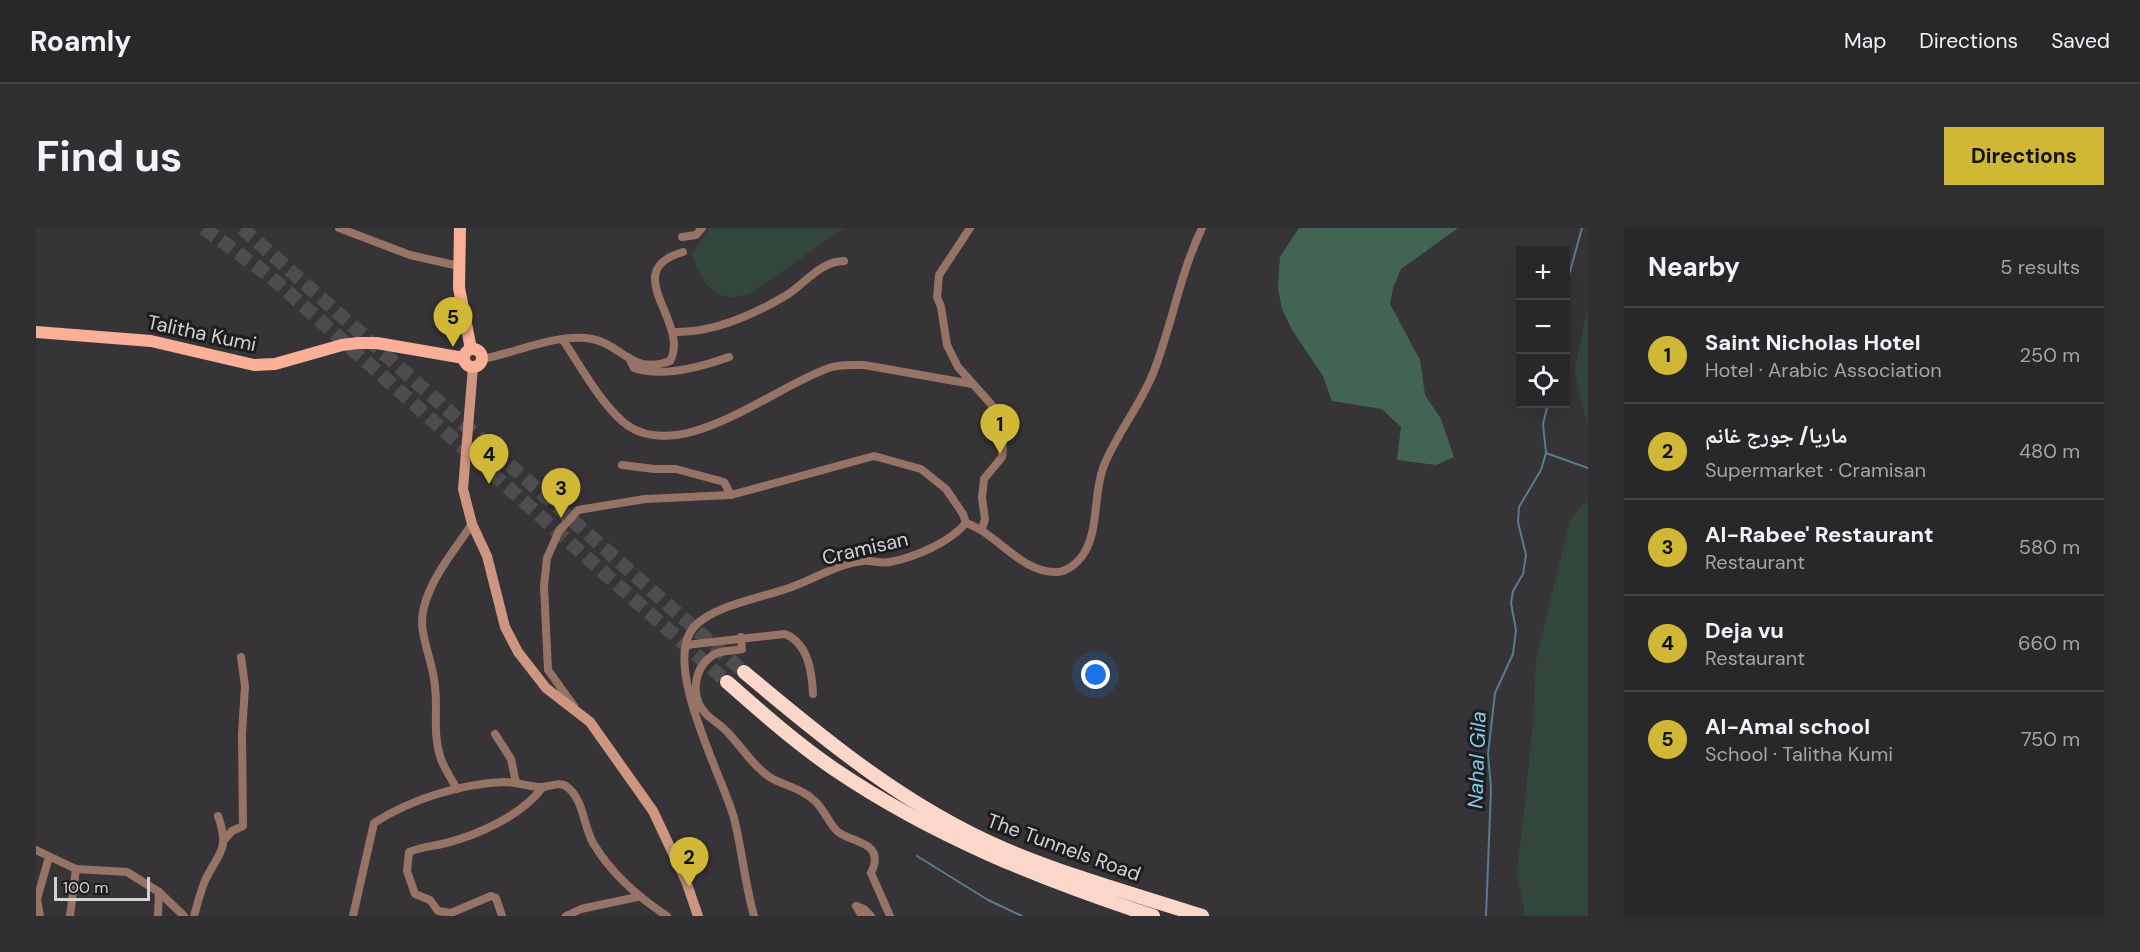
<!DOCTYPE html>
<meta charset="utf-8">
<style>
:root{--surface:#282729;--page:#302f31;--text:#f1f3f6;--muted:#a5a5a8;--line:#444446;--accent:#d0b836}
body{margin:0;font-family:"DM Sans","Noto Naskh Arabic",sans-serif;background:var(--page);color:var(--text)}
.controls{position:absolute;right:18px;top:18px;display:grid;overflow:hidden;border-radius:0px;box-shadow:0 6px 24px #0002}
.controls button{width:54px;height:54px;display:grid;place-items:center;padding:0;border:0;border-bottom:2px solid var(--line);background:var(--surface);color:var(--text);font:30px sans-serif}
.scale{position:absolute;left:18px;bottom:15px;width:96px;box-sizing:border-box;padding-left:6px;border:3px solid #d3d2d4;border-top:0;font-size:16px;line-height:21px;white-space:nowrap;color:#d3d2d4;-webkit-text-stroke:4px #1d1c1e;paint-order:stroke}
.you{position:absolute;left:1060px;top:447px;width:21px;height:21px;margin:-15px;border:4px solid #fff;border-radius:50%;background:#1a73e8;box-shadow:0 0 0 9px #1a73e833}
.badge{display:grid;place-items:center;width:39px;height:39px;border-radius:50%;background:var(--accent);color:#111;font-size:20px;font-weight:700}
.pin{position:absolute;translate:-50% -50px;filter:drop-shadow(0 2px 3px #0008)}
.pin::after{content:'';position:absolute;top:32px;width:21px;height:18px;background:inherit;clip-path:polygon(0 0,100% 0,50% 100%)}
.list{margin:0;padding:0;list-style:none}
h2{display:flex;justify-content:space-between;align-items:center;height:78px;margin:0;padding:0 24px;font-size:26px}
h2 small{font-size:20px;font-weight:400;color:var(--muted)}
.list li{display:grid;grid-template-columns:39px 1fr auto;gap:18px;align-items:center;box-sizing:border-box;height:96px;padding:0 24px;border-top:2px solid var(--line)}
.list b{display:block;font-size:22px;white-space:nowrap}
.list p{margin:0;font-size:20px;white-space:nowrap;color:var(--muted)}
.list em{font-size:20px;font-style:normal;color:var(--muted)}
.icon{flex:none;width:33px;height:33px;fill:none;stroke:currentColor;stroke-width:2;stroke-linecap:round;stroke-linejoin:round}
.map{position:relative;flex:none;width:1552px;height:688px;overflow:hidden;border-radius:0px}
header{display:flex;align-items:center;gap:36px;box-sizing:border-box;height:84px;padding:0 30px;background:var(--surface);border-bottom:2px solid var(--line)}
header strong{font-size:28px}
nav{display:flex;gap:33px;margin-inline-start:auto;font-size:21px}
.intro{display:flex;align-items:center;justify-content:space-between;box-sizing:border-box;height:144px;padding:0 36px}
h1{margin:0;font-size:42px}
.button{padding:15px 27px;border-radius:0px;background:var(--accent);color:#111;font-size:21px;font-weight:700}
main{display:flex;gap:36px;padding:0 36px}
aside{flex:1;background:var(--surface);border-radius:0px;box-shadow:0 6px 24px #0002}
.map>svg:first-child{display:block}
.green{fill:#33463c}
.forest{fill:#426553}
.lines{fill:none;stroke-linecap:round;stroke-linejoin:round}
.stream{stroke:#587d8f;stroke-width:2}
.highway-tunnel{stroke:#4e4c4f;stroke-width:14;stroke-dasharray:14 7;stroke-linecap:butt}
.street{stroke:#977366;stroke-width:8}
.secondary{stroke:#ce9681;stroke-width:10}
.primary{stroke:#f9b096;stroke-width:12}
.highway{stroke:#fbd7ca;stroke-width:14}
.labels{text-anchor:middle;dominant-baseline:central;stroke-width:6;stroke-linejoin:round;paint-order:stroke}
.street-label{font-size:20px;fill:#d3d2d4;stroke:#1d1c1e}
.water-label{font-size:21px;font-style:italic;fill:#87c9e8;stroke:#1d1c1e}
</style>
<header>
<strong>Roamly</strong>
<nav><a>Map</a><a>Directions</a><a>Saved</a></nav>
</header>
<div class="intro"><h1>Find us</h1><a class="button">Directions</a></div>
<main>
<div class="map">
<svg width="1552" height="688" viewBox="0 0 1552 688">
<rect width="100%" height="100%" fill="#363437"/>
<g class="green">
<path d="M673,0h135l-93,65c-35,13 -49,-8 -59,-39z"/>
<polygon points="1552,78 1552,201 1538,142"/>
<polygon points="1552,274 1552,688 1489,688 1481,645 1497,497 1500,431 1534,293 1545,277"/>
</g>
<polygon class="forest" points="1263,0 1422,0 1365,41 1357,60 1354,76 1384,132 1389,167 1405,191 1418,229 1400,237 1361,232 1365,199 1346,181 1296,173 1287,148 1256,102 1246,81 1242,61 1244,29"/>
<g class="lines">
<g class="stream">
<polyline points="1530,58 1546,0"/>
<polyline points="1510,225 1552,240"/>
<polyline points="881,628 952,672 986,688"/>
<polyline points="1450,688 1455,560 1452,526 1459,465 1477,426 1480,402 1475,375 1477,363 1487,346 1490,327 1482,294 1483,279 1505,242 1510,225 1507,196 1512,176"/>
</g>
<g class="highway-tunnel">
<polyline points="168,0 235,49 691,454"/>
<polyline points="206,0 708,444"/>
</g>
<g class="street">
<polyline points="303,0 374,27 423,38"/>
<polyline points="934,0 903,47 901,69 905,79 911,117 922,139 962,184 967,222 966,229 948,251 946,270 949,291 946,301"/>
<polyline points="646,9 660,7 666,0"/>
<path d="M638,104c38,1 79,-17 111,-36 19,-11 35,-35 59,-35"/>
<path d="M527,112c18,27 35,59 59,81 56,49 154,-37 210,-54 11,-3 21,-2 32,-2l108,19"/>
<path d="M593,130l5,10c28,10 67,-1 95,-11"/>
<path d="M446,131c33,-6 70,-24 104,-21 37,4 43,38 84,23 21,-39 -53,-90 13,-109"/>
<polyline points="586,237 618,241 640,241 688,254 695,267"/>
<path d="M705,409l1,12c-9,2 -19,1 -27,5 -21,12 -26,42 -9,60 7,7 17,12 24,21 14,15 23,31 41,43 15,8 32,11 45,24 8,8 13,21 21,29 12,12 50,9 34,42l19,43"/>
<path d="M650,417l99,-11c23,9 27,38 28,60"/>
<polyline points="538,478 512,442 508,358 511,330 523,303 542,282 609,271 695,267 838,228 885,241 910,261 927,286 930,295"/>
<polyline points="459,506 475,531 480,555"/>
<path d="M421,561c-6,-11 -14,-22 -17,-33 -8,-25 -1,-51 -6,-77 -3,-23 -17,-49 -10,-72 8,-31 30,-56 48,-83"/>
<polyline points="189,611 196,603 207,598 206,506 209,458 205,429"/>
<polyline points="0,622 40,641 91,644 123,664 148,688"/>
<polyline points="4,688 1,671 13,629"/>
<polyline points="34,688 40,641"/>
<polyline points="122,688 123,664"/>
<path d="M158,688c3,-11 6,-22 10,-33 13,-30 27,-31 14,-67"/>
<path d="M317,688l21,-93c37,-24 86,-39 130,-41 12,0 23,4 35,5 9,1 19,-6 27,-1 18,13 17,39 27,57 18,30 45,54 74,73"/>
<path d="M466,688l-6,-18 -5,-2 -40,17 -13,-2 -8,-11 -15,-6 -8,-23 2,-19c12,-5 25,-6 37,-9 32,-8 76,-28 96,-55"/>
<polyline points="530,688 545,681 601,669"/>
<path d="M718,688c-9,-32 -12,-66 -20,-98 -12,-43 -73,-154 -40,-191 19,-21 65,-29 92,-38 25,-8 50,-25 77,-28 9,-1 18,3 27,1 25,-5 59,-19 76,-39 32,11 54,49 90,49 13,0 25,-12 31,-24 11,-24 7,-54 16,-80 13,-34 38,-63 51,-97 18,-47 26,-97 48,-143"/>
<polyline points="826,688 820,678 828,681 835,688"/>
</g>
<polyline class="secondary" points="437,139 427,261 436,296 451,328 469,399 482,424 510,460 554,494 617,583 650,653 662,688"/>
<g class="primary">
<polyline points="424,0 423,60 435,121"/>
<polyline points="0,104 115,113 218,137 239,136 306,117 322,115 341,115 428,130"/>
<circle cx="437" cy="130" r="9"/>
</g>
<g class="highway">
<path d="M708,444c81,68 162,135 260,177 64,27 132,46 198,67"/>
<path d="M691,454c34,30 69,61 107,87 99,67 206,110 319,147"/>
</g>
</g>
<g class="labels">
<g class="street-label">
<text transform="translate(166 105) rotate(12)">Talitha Kumi</text>
<text transform="translate(829 320) rotate(-13)">Cramisan</text>
<text transform="translate(1028 619) rotate(20)">The Tunnels Road</text>
</g>
<g class="water-label">
<text transform="translate(1441 532) rotate(-88)">Nahal Gila</text>
</g>
</g>
</svg>
<div class="controls">
<button>+</button>
<button>−</button>
<button><svg class="icon" aria-label="locate" viewBox="0 0 24 24"><circle cx="12" cy="12" r="6"/><path d="M12 2v4M12 18v4M2 12h4M18 12h4"/></svg></button>
</div>
<div class="scale">100 m</div>
<div class="you"></div>
<div class="pin badge" style="left:964px;top:226px">1</div>
<div class="pin badge" style="left:653px;top:659px">2</div>
<div class="pin badge" style="left:525px;top:290px">3</div>
<div class="pin badge" style="left:453px;top:256px">4</div>
<div class="pin badge" style="left:417px;top:119px">5</div>
</div>
<aside>
<h2>Nearby<small>5 results</small></h2>
<ul class="list">
<li><span class="badge">1</span><div><b>Saint Nicholas Hotel</b><p>Hotel · Arabic Association</p></div><em>250 m</em></li>
<li><span class="badge">2</span><div><b>ماريا/ جورج غانم</b><p>Supermarket · Cramisan</p></div><em>480 m</em></li>
<li><span class="badge">3</span><div><b>Al-Rabee' Restaurant</b><p>Restaurant</p></div><em>580 m</em></li>
<li><span class="badge">4</span><div><b>Deja vu</b><p>Restaurant</p></div><em>660 m</em></li>
<li><span class="badge">5</span><div><b>Al-Amal school</b><p>School · Talitha Kumi</p></div><em>750 m</em></li>
</ul>
</aside>
</main>
